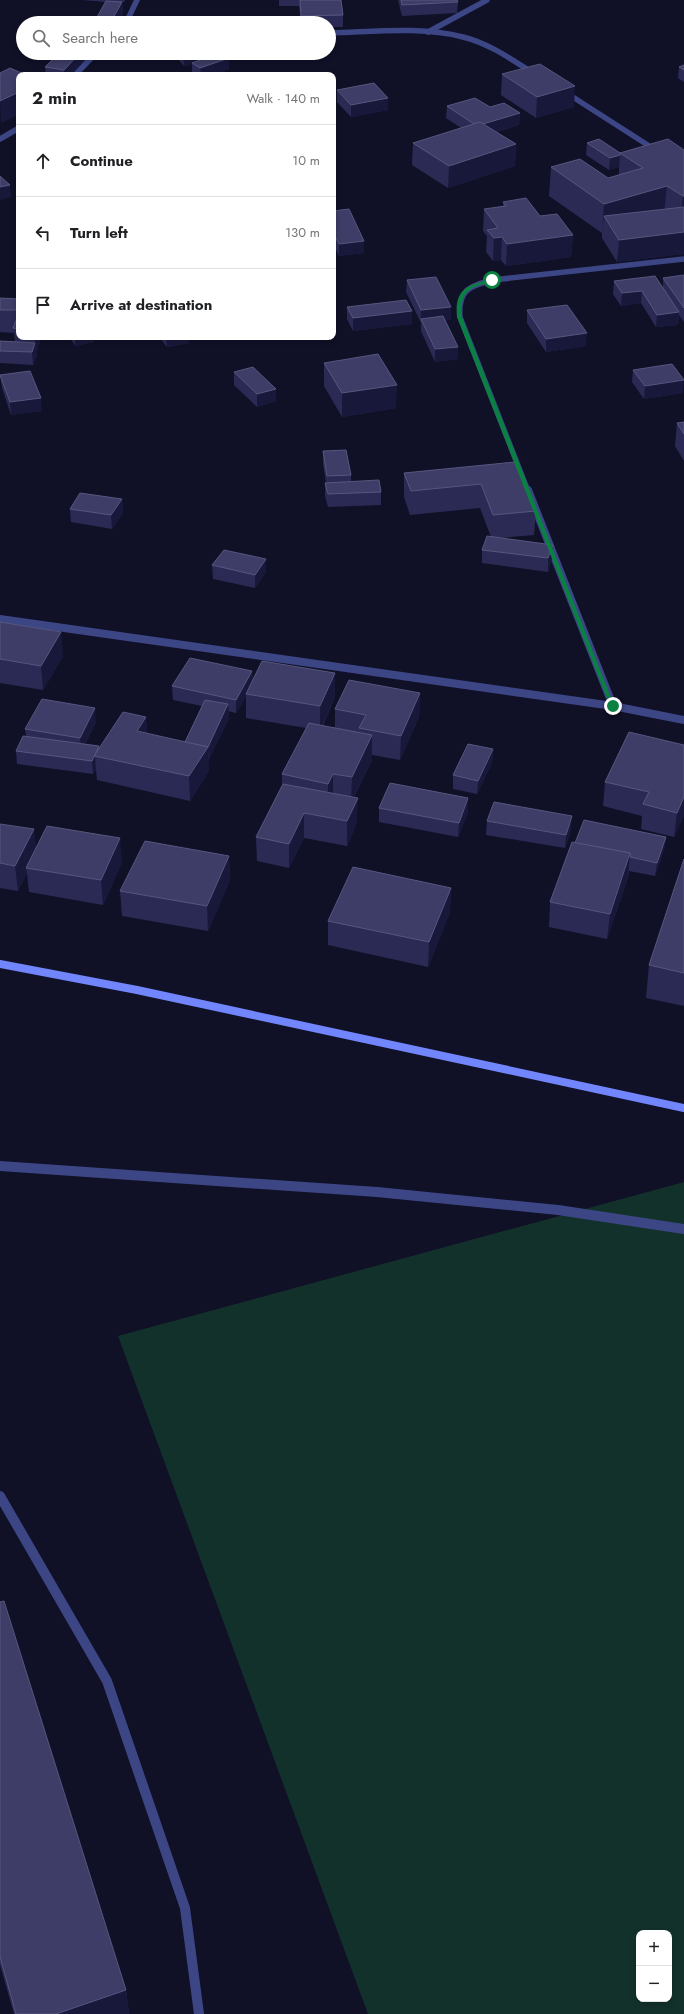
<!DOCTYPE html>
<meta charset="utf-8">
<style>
:root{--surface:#fff;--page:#f6f6f6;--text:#202124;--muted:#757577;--line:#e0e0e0}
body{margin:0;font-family:Jost,sans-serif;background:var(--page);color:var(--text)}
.controls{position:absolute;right:12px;bottom:12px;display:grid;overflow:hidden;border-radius:8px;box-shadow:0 2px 6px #0003}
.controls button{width:36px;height:36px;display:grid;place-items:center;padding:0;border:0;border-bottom:1px solid var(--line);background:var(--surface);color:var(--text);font:20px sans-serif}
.stop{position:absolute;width:12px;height:12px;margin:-9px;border:3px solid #0b8043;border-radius:50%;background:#fff}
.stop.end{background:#0b8043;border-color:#fff;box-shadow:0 1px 4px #0008}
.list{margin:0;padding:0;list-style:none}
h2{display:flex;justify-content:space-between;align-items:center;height:52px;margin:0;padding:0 16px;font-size:17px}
h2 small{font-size:13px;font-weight:400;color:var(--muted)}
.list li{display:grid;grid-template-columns:26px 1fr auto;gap:12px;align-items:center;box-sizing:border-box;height:72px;padding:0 16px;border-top:1px solid var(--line)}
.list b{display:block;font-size:15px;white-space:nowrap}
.list em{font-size:13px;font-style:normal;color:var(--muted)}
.icon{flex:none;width:22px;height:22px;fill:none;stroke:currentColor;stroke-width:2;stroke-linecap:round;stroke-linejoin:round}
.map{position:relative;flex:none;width:684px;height:2014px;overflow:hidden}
.search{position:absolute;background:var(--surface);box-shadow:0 2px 6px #0003;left:16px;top:16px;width:320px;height:44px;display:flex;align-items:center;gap:10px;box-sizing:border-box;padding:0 14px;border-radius:22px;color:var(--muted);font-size:15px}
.panel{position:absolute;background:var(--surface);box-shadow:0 2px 6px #0003;left:16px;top:72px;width:320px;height:268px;border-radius:8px}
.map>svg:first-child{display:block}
.green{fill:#13312b;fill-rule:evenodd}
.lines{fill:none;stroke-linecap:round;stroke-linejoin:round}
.lane{stroke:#3c4685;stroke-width:10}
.street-far1{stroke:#3c4685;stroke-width:5.5}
.street{stroke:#3c4685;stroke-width:8}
.secondary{stroke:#7186fc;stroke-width:8}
.wall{fill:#2b2a55}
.shaded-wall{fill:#18183b}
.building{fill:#3d3d67;stroke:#56567f}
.route{fill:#0b8043}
</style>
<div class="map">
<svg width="684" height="2014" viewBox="0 0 684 2014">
<rect width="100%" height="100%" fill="#101027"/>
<path class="green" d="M684,1182v832h-316l-250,-678zM639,1933h30v66h-30z"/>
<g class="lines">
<g class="lane">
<polyline points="0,1166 377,1192 558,1210 684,1229"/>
<polyline points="0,1496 107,1681 185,1908 199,2014"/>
</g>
<g class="street-far1">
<polyline points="126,23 137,0"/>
<polyline points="428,32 487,0"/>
<path d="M329,33c44,-1 91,-7 134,4 25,6 48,22 70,36"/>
<polyline points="75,75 96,53"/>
<polyline points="565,92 657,151"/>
<polyline points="0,139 19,128"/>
<path d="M528,491l-68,-174c-2,-27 9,-31 33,-37l191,-21"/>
</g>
<g class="street">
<polyline points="528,490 613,706"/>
<polyline points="0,619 613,706 684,720"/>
</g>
<polyline class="secondary" points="0,964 137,990 684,1108"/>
</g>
<g class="wall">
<polygon points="81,0 125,0 124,2 122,2 123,13 118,23 97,23 97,17 106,2"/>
<polygon points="279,0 341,0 343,15 343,27 329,27 329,23 301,23 299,6 279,6"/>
<polygon points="398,0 457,0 458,2 457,13 402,16"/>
<polygon points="59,53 86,53 86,59 71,75 46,75 45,67"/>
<polygon points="178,53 213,53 213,56 229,69 213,75 192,75 192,64 184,66 178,59"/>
<polygon points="684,65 684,82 678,78 679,67"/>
<polygon points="502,74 574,107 536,118 501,95"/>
<polygon points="337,90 388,98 388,110 351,117 337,102"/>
<polygon points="447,106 490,107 520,113 519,125 496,132 516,144 515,166 448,188 412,165 413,143 461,128 446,118"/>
<polygon points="587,143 620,153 684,150 684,254 617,262 602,238 602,233 549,196 551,167 608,178 619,175 619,167 609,170 586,155"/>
<polygon points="503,202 540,216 573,235 571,257 506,266 501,260 493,261 486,252 487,236 483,231 484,209 503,206"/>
<polygon points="333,211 364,241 364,253 339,256 333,244"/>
<polygon points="684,275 684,322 679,315 678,325 656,327 641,303 621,306 613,294 614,281 663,287 663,278"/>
<polygon points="407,280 451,320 445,320 458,347 458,359 435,362 421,331 421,323 406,292"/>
<polygon points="0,298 19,299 19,337 42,337 36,352 37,355 33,365 0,363 0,341 15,342 14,333 0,332"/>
<polygon points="347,307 412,311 412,324 353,331 347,319"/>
<polygon points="527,310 586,346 546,352 527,323"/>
<polygon points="70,337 93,337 94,342 75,346"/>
<polygon points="159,337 189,337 189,343 167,347"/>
<polygon points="324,363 396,408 342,417 324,386"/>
<polygon points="633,370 683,393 644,399 632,382"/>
<polygon points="234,372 276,401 257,407 234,385"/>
<polygon points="0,375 42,411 11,415 2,388"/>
<polygon points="684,422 684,461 675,446 677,423"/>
<polygon points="323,451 351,475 351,481 381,492 381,505 328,507 325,496 325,483 326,483 323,464"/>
<polygon points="515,462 536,511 534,535 501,538 552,558 548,572 482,563 482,550 491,537 480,508 410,515 404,497 404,473"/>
<polygon points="122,499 123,512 112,529 71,522 70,509"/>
<polygon points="266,559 266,572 255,588 213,579 212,565"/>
<polygon points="0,622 63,656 43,690 0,683"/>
<polygon points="252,671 253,680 335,697 323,726 335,728 335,709 420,693 419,717 400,760 372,755 372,760 354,797 357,823 347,846 304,838 289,868 257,861 256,837 282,785 282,774 306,728 246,718 246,697 236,713 228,711 229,718 208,760 209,771 190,801 97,780 96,770 93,774 17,764 16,751 26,736 25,729 96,722 85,744 100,748 146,717 147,734 185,742 202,706 173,700 172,686"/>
<polygon points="684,745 684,815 674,837 641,829 642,816 603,806 605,782"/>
<polygon points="493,749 492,763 477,794 453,789 453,775"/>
<polygon points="379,808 468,812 458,837 379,822"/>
<polygon points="487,821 571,830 565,848 486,835"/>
<polygon points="0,824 36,848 122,862 103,905 29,892 27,873 18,891 0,888"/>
<polygon points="666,837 664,850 655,876 629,871 628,878 607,939 549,927 550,902"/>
<polygon points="229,856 230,880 208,931 122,916 120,891"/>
<polygon points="684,859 684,1006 646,998 649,965"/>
<polygon points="451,888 450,912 428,967 328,945 328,921"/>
<polygon points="0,1602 126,1990 129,2014 14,2014 0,1965"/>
</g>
<g class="shaded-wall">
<polygon points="122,2 123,13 118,23 114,23 113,18"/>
<polygon points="80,53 86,53 86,59 71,75 64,75 64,70"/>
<polygon points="190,53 213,53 213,61 192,63 192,64 184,66 183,54"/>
<polygon points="229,58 229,69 213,75 201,75 200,68"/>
<polygon points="575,86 574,107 536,118 537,97"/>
<polygon points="19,92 19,115 1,123 0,101"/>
<polygon points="388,98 388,110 351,117 351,105"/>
<polygon points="520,113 519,125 476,137 477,126"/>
<polygon points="516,144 515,166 448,188 449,166"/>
<polygon points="620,155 619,167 609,170 610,158"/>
<polygon points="10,185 11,197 0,200 0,187"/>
<polygon points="667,186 664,214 604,216 602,233 604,204"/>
<polygon points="683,196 684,196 684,224 680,225"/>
<polygon points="684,232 684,254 617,262 619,240"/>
<polygon points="573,235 571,257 506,266 507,244"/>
<polygon points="502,237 501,260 493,261 494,238"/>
<polygon points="364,241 364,253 339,256 339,244"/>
<polygon points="642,291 641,303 621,306 622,293"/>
<polygon points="451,307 451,320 423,323 421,319 421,310"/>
<polygon points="412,311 412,324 353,331 353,318"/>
<polygon points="679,312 678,325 656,327 657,315"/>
<polygon points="587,333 586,346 546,352 546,339"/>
<polygon points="35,337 42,337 36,352 37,355 33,365 32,352 35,343"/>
<polygon points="75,337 93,337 94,342 75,346"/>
<polygon points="166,337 189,337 189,343 167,347"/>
<polygon points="458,347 458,359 435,362 435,349"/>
<polygon points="684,380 683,393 644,399 645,386"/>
<polygon points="397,385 396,408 342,417 342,393"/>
<polygon points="276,389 276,401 257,407 257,394"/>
<polygon points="41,398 42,411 11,415 10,402"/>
<polygon points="122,499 123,512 112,529 111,515"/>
<polygon points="553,545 552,558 548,572 548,558"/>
<polygon points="266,559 266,572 255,588 255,575"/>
<polygon points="61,632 63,656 43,690 41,666"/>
<polygon points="252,671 253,685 246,694 246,697 236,713 236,700"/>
<polygon points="335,673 335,697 320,731 320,706"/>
<polygon points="420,693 419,717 400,760 401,736"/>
<polygon points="228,704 229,718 209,760 208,747"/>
<polygon points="95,708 96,722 81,751 80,738"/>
<polygon points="146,717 148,742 137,731"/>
<polygon points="372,735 372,760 351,802 352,777"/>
<polygon points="208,747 209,771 190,801 189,776"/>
<polygon points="493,749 492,763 477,794 478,781"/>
<polygon points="95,756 96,770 93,774 92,761"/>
<polygon points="333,774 333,798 328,808 328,784"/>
<polygon points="684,797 684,815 674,837 677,813"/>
<polygon points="358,798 357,823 347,846 347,821"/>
<polygon points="468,798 468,812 458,837 459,823"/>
<polygon points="304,813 304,838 289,868 289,844"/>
<polygon points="572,816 571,830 565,848 566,835"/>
<polygon points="34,829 37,854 26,868 27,873 18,891 15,866"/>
<polygon points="666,837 664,850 655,876 657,863"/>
<polygon points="120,838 122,862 103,905 101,880"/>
<polygon points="630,853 628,878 607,939 610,914"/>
<polygon points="229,856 230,880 208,931 207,906"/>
<polygon points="451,888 450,912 428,967 429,942"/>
<polygon points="126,1990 129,2014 56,2014"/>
</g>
<g class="building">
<polygon points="300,0 341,0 343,15 301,16"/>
<polygon points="401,0 457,0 458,2 402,5"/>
<polygon points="106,1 122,2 113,18 97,17"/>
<polygon points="59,53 80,53 64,70 45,67"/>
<polygon points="182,53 190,53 183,54"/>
<polygon points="220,53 229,58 200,68 192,63"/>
<polygon points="540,64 575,86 537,97 502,74"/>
<polygon points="684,65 684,70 679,67"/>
<polygon points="10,68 26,75 19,75 19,92 0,101 0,73"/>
<polygon points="374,83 388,98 351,105 337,90"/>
<polygon points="475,98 490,107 504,103 520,113 483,124 480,122 474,124 447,106"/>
<polygon points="480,122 516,144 449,166 413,143"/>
<polygon points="599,139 620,153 620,155 610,158 587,143"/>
<polygon points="668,139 684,150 684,196 683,196 667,186 604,204 551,167 580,159 608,178 643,168 620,153"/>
<polygon points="0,176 10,185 0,187"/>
<polygon points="526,198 540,216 557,214 573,235 507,244 502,237 494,238 487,230 498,228 484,209 506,206 503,202"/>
<polygon points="684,207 684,232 619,240 604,216"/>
<polygon points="349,209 364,241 339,244 333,232 333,211"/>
<polygon points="684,275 684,308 663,278"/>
<polygon points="655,276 679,312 657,315 642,291 622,293 614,281"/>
<polygon points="436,277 451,307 421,310 407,280"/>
<polygon points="0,298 19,299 19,310 0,310"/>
<polygon points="406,300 412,311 353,318 347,307"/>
<polygon points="567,305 587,333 546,339 527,310"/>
<polygon points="19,313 19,329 13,328"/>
<polygon points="443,316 458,347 435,349 421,319"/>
<polygon points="0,341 35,343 32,352 0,351"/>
<polygon points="378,354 397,385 342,393 324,363"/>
<polygon points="672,364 684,380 645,386 633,370"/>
<polygon points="253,367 276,389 257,394 234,372"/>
<polygon points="30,371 41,398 10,402 0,375"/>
<polygon points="684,422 684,434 677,423"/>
<polygon points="346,450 351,475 327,476 323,451"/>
<polygon points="515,462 536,511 493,515 481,484 411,491 404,473"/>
<polygon points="379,480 381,492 328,494 325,483"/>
<polygon points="80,493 122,499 111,515 70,509"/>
<polygon points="487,536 553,545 548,558 482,550"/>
<polygon points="224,550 266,559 255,575 212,565"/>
<polygon points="0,622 61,632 41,666 0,659"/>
<polygon points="190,658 252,671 236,700 172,686"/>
<polygon points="262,661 335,673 320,706 246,694"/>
<polygon points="349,680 420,693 401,736 359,728 366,715 335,709"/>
<polygon points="42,699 95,708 80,738 25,729"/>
<polygon points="205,700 228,704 208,747 185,742"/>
<polygon points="123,712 146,717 137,731 208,747 189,776 94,756"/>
<polygon points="309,723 372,735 352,777 333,774 328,784 282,774"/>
<polygon points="629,732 684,745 684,797 677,813 643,804 649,792 605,782"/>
<polygon points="23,736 99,746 92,761 16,751"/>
<polygon points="468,744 493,749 478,781 453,775"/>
<polygon points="390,783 468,798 459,823 379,808"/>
<polygon points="283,784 358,798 347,821 304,813 289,844 256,837"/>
<polygon points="494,802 572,816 566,835 487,821"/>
<polygon points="584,820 666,837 657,863 630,857 630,853 575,843"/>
<polygon points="0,824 34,829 15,866 0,863"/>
<polygon points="47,826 120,838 101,880 26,868"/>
<polygon points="145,841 229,856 207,906 120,891"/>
<polygon points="572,842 630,853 610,914 550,902"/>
<polygon points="684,859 684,973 649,965"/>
<polygon points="353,867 451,888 429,942 328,921"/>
<polygon points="4,1601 126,1990 56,2014 16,2014 0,1957 0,1602"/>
</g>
<path class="route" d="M492,279l2,2c-23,6 -35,9 -32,36l153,391 -5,-2 -153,-389c-3,-29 12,-32 35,-38z"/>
</svg>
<div class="controls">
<button>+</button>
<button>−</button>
</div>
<div class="stop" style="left:492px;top:280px"></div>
<div class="stop end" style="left:613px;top:706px"></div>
<div class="search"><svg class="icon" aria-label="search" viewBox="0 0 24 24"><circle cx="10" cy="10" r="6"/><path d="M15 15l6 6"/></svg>Search here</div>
<section class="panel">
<h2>2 min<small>Walk · 140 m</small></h2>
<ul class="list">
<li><svg class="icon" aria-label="ahead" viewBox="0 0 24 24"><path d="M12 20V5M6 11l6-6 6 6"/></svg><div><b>Continue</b></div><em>10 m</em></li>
<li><svg class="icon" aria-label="left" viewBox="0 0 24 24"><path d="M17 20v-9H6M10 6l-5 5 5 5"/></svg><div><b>Turn left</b></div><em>130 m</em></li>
<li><svg class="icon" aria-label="arrive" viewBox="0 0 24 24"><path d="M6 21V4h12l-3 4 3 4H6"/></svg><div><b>Arrive at destination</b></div></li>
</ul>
</section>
</div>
